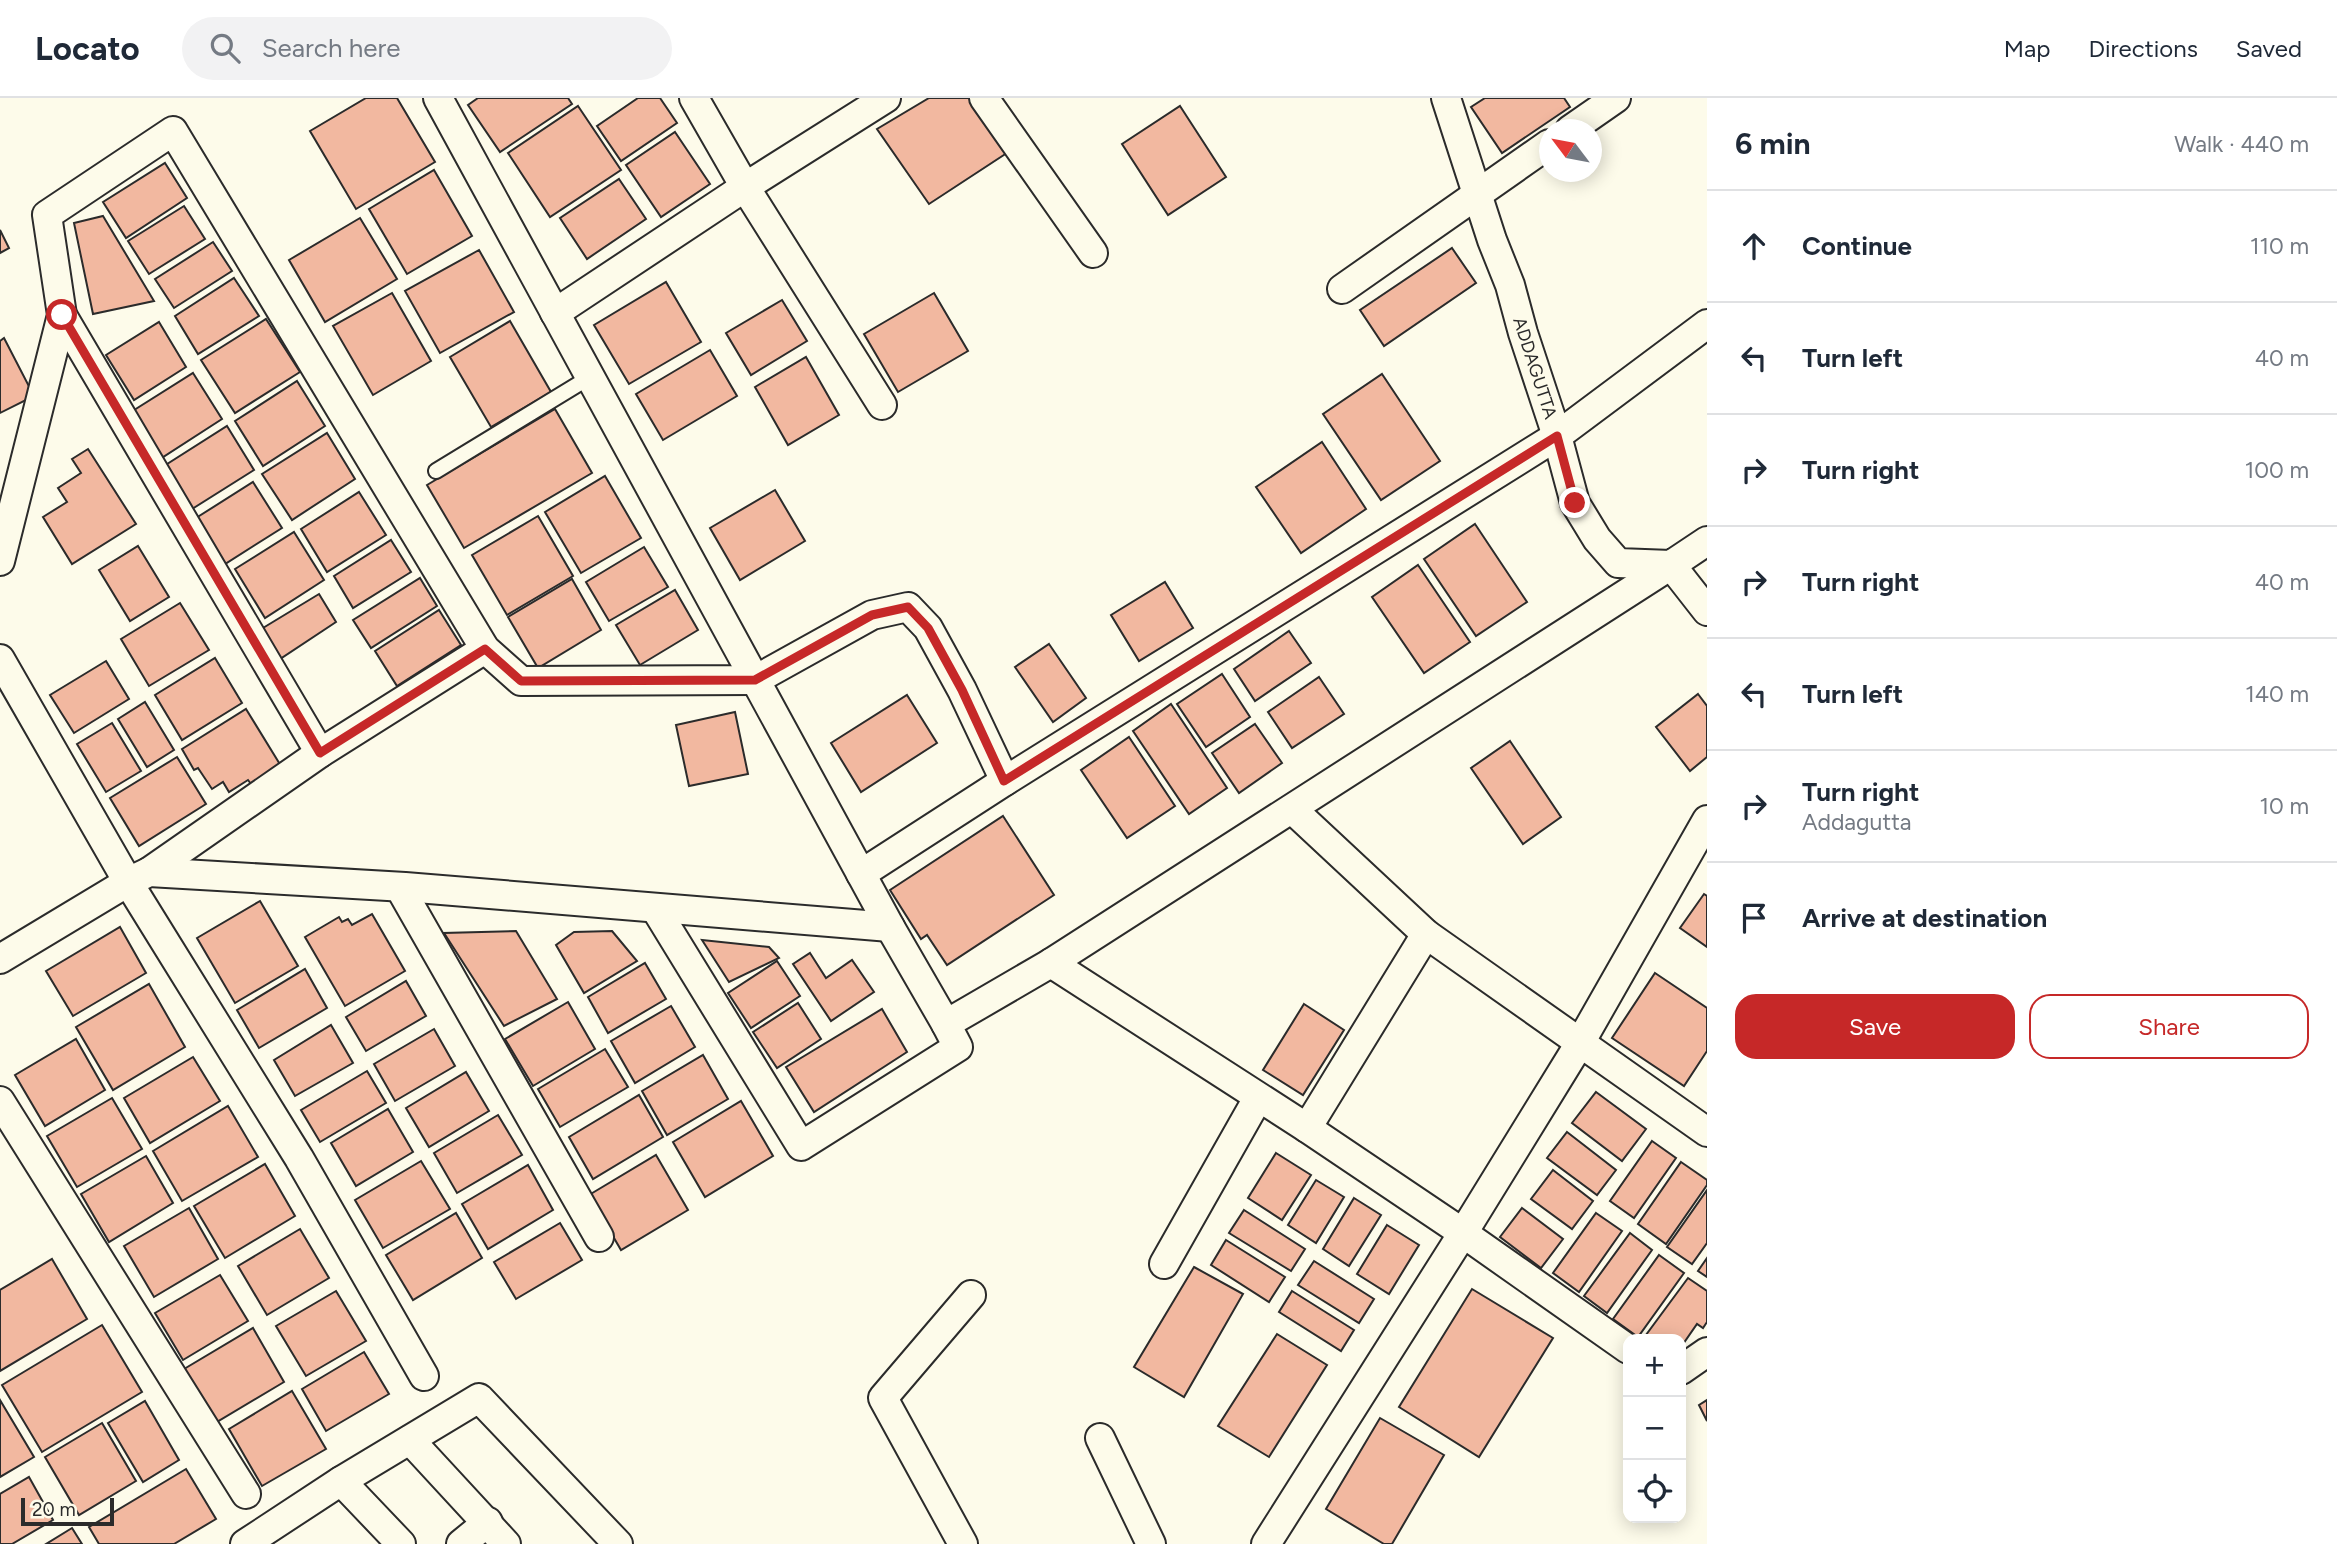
<!DOCTYPE html>
<meta charset="utf-8">
<style>
:root{--surface:#fff;--page:#f2f2f3;--text:#1f2937;--muted:#747a83;--line:#e0e1e3;--accent:#c62828}
body{margin:0;font-family:Figtree,sans-serif;background:var(--page);color:var(--text)}
.controls{position:absolute;right:21px;bottom:21px;display:grid;overflow:hidden;border-radius:14px;box-shadow:0 4px 18px #0003}
.controls button{width:63px;height:63px;display:grid;place-items:center;padding:0;border:0;border-bottom:2px solid var(--line);background:var(--surface);color:var(--text);font:35px sans-serif}
.compass{position:absolute;left:1539px;top:21px;width:63px;height:63px;border-radius:50%;background:var(--surface);box-shadow:0 4px 18px #0003;rotate:302deg}
.scale{position:absolute;left:21px;bottom:18px;width:93px;box-sizing:border-box;padding-left:7px;border:4px solid #2b2b2b;border-top:0;font-size:19px;line-height:24px;white-space:nowrap;color:#2b2b2b;-webkit-text-stroke:5px #fdfbea;paint-order:stroke}
.stop{position:absolute;width:21px;height:21px;margin:-16px;border:5px solid #c62828;border-radius:50%;background:#fff}
.stop.end{background:#c62828;border-color:#fff;box-shadow:0 2px 7px #0008}
.list{margin:0;padding:0;list-style:none}
h2{display:flex;justify-content:space-between;align-items:center;height:91px;margin:0;padding:0 28px;font-size:30px}
h2 small{font-size:23px;font-weight:400;color:var(--muted)}
.list li{display:grid;grid-template-columns:46px 1fr auto;gap:21px;align-items:center;box-sizing:border-box;height:112px;padding:0 28px;border-top:2px solid var(--line)}
.list b{display:block;font-size:26px;white-space:nowrap}
.list p{margin:0;font-size:23px;white-space:nowrap;color:var(--muted)}
.list em{font-size:23px;font-style:normal;color:var(--muted)}
.actions{display:flex;gap:14px;padding:21px 28px}
.actions a{flex:1;padding:16px 0;border:2px solid var(--accent);border-radius:21px;text-align:center;font-size:24px;color:var(--accent)}
.actions .main{background:var(--accent);color:#fff}
.icon{flex:none;width:38px;height:38px;fill:none;stroke:currentColor;stroke-width:2;stroke-linecap:round;stroke-linejoin:round}
.map{position:relative;flex:none;width:1707px;height:1446px;overflow:hidden}
header{display:flex;align-items:center;gap:42px;box-sizing:border-box;height:98px;padding:0 35px;background:var(--surface);border-bottom:2px solid var(--line)}
header strong{font-size:33px}
nav{display:flex;gap:38px;margin-inline-start:auto;font-size:24px}
.search{width:490px;height:63px;background:var(--page);display:flex;align-items:center;gap:18px;box-sizing:border-box;padding:0 24px;border-radius:38px;color:var(--muted);font-size:26px}
main{display:flex}
aside{flex:1;background:var(--surface)}
.map>svg:first-child{display:block}
.building{fill:#f2b8a0;stroke:#2b2b2b;stroke-width:2}
.lines{fill:none;stroke-linecap:round;stroke-linejoin:round}
.lane-casing{stroke:#2b2b2b;stroke-width:18}
.street-casing{stroke:#2b2b2b;stroke-width:32}
.lane{stroke:#fdfbea;stroke-width:14}
.street{stroke:#fdfbea;stroke-width:28}
.route{stroke:#c62828;stroke-width:9}
.labels{text-anchor:middle;dominant-baseline:central;stroke-width:5;stroke-linejoin:round;paint-order:stroke}
.street-label{font-size:18px;fill:#2b2b2b;stroke:#fdfbea}
</style>
<header>
<strong>Locato</strong>
<div class="search"><svg class="icon" aria-label="search" viewBox="0 0 24 24"><circle cx="10" cy="10" r="6"/><path d="M15 15l6 6"/></svg>Search here</div>
<nav><a>Map</a><a>Directions</a><a>Saved</a></nav>
</header>
<main>
<div class="map">
<svg width="1707" height="1446" viewBox="0 0 1707 1446">
<rect width="100%" height="100%" fill="#fdfbea"/>
<g class="building">
<polygon points="366,0 397,0 435,64 356,111 310,33"/>
<polygon points="478,0 568,0 572,6 500,54 468,7"/>
<polygon points="638,0 660,0 677,25 621,63 597,28"/>
<polygon points="929,0 980,0 1016,49 929,106 877,31"/>
<polygon points="1485,0 1564,0 1570,9 1502,55 1471,9"/>
<polygon points="578,8 621,72 550,119 508,55"/>
<polygon points="1180,8 1226,79 1168,117 1122,46"/>
<polygon points="675,34 710,86 661,119 626,67"/>
<polygon points="165,65 187,100 126,140 103,104"/>
<polygon points="434,72 472,138 407,176 369,111"/>
<polygon points="619,81 646,121 587,161 560,120"/>
<polygon points="184,108 205,141 149,176 128,143"/>
<polygon points="103,118 154,203 93,216 74,125"/>
<polygon points="360,120 397,181 325,224 289,162"/>
<polygon points="0,132 9,150 0,155"/>
<polygon points="213,144 232,173 174,210 155,181"/>
<polygon points="1452,150 1476,185 1384,248 1360,212"/>
<polygon points="479,152 514,214 440,255 405,193"/>
<polygon points="234,180 259,218 198,256 175,218"/>
<polygon points="666,184 701,244 629,286 594,227"/>
<polygon points="392,195 431,263 373,297 333,228"/>
<polygon points="934,195 968,253 898,294 864,236"/>
<polygon points="782,202 807,243 751,277 726,235"/>
<polygon points="266,221 300,274 235,315 201,262"/>
<polygon points="510,223 551,294 491,329 450,259"/>
<polygon points="159,224 186,269 134,302 106,257"/>
<polygon points="4,240 34,298 0,315 0,243"/>
<polygon points="710,252 737,298 663,342 636,296"/>
<polygon points="806,259 839,317 788,347 755,289"/>
<polygon points="193,275 222,321 160,361 131,314"/>
<polygon points="1382,276 1440,363 1381,402 1323,316"/>
<polygon points="297,283 325,328 263,368 235,323"/>
<polygon points="555,311 592,375 464,450 427,387"/>
<polygon points="227,328 254,372 192,411 164,368"/>
<polygon points="327,335 355,381 292,422 262,376"/>
<polygon points="1322,344 1366,411 1301,455 1256,389"/>
<polygon points="88,351 136,426 72,466 43,419 67,404 58,390 81,375 72,361"/>
<polygon points="605,378 641,440 581,475 545,414"/>
<polygon points="253,384 282,430 225,466 196,420"/>
<polygon points="775,392 805,443 740,482 710,430"/>
<polygon points="359,394 386,437 327,474 301,431"/>
<polygon points="538,418 573,478 507,517 472,457"/>
<polygon points="1475,426 1527,504 1476,538 1424,461"/>
<polygon points="294,434 324,482 265,520 235,471"/>
<polygon points="391,442 411,474 353,510 334,478"/>
<polygon points="138,448 169,499 130,523 99,472"/>
<polygon points="644,449 668,489 609,523 586,484"/>
<polygon points="1418,467 1470,544 1424,575 1372,499"/>
<polygon points="420,480 437,508 371,550 353,522"/>
<polygon points="572,481 601,532 538,570 508,519"/>
<polygon points="1165,484 1193,530 1139,563 1111,517"/>
<polygon points="675,492 698,532 640,567 616,527"/>
<polygon points="319,496 336,524 277,563 258,533"/>
<polygon points="180,505 209,552 149,588 121,541"/>
<polygon points="439,512 461,547 397,588 375,553"/>
<polygon points="1289,533 1311,565 1255,603 1234,571"/>
<polygon points="1049,546 1086,600 1053,624 1015,569"/>
<polygon points="215,560 242,605 182,642 155,597"/>
<polygon points="106,563 129,601 74,635 50,597"/>
<polygon points="1222,576 1250,619 1206,649 1177,606"/>
<polygon points="1319,579 1344,616 1292,650 1268,614"/>
<polygon points="1698,596 1707,608 1707,659 1690,673 1656,629"/>
<polygon points="907,597 937,645 861,694 831,645"/>
<polygon points="145,604 174,652 147,669 118,621"/>
<polygon points="1171,606 1227,690 1189,716 1133,633"/>
<polygon points="246,611 281,668 251,686 248,682 229,694 223,684 212,691 198,670 194,672 182,651"/>
<polygon points="735,614 748,676 689,688 676,627"/>
<polygon points="112,625 141,673 106,694 77,646"/>
<polygon points="1255,626 1282,665 1239,695 1212,655"/>
<polygon points="1129,639 1175,708 1127,740 1081,672"/>
<polygon points="1510,643 1561,719 1523,746 1471,670"/>
<polygon points="177,659 206,706 139,748 110,700"/>
<polygon points="1003,718 1054,797 947,867 927,837 921,841 890,792"/>
<polygon points="1704,796 1707,798 1707,849 1680,830"/>
<polygon points="260,803 298,868 235,905 197,840"/>
<polygon points="372,816 405,873 345,908 305,839 339,819 342,824 348,821 352,827"/>
<polygon points="120,829 146,875 73,918 46,873"/>
<polygon points="516,833 557,901 504,928 444,835"/>
<polygon points="612,833 637,863 584,895 556,847 574,834"/>
<polygon points="702,842 769,849 779,860 729,884"/>
<polygon points="810,855 826,880 852,862 874,894 831,923 793,866"/>
<polygon points="777,863 800,898 751,930 728,895"/>
<polygon points="645,865 666,901 608,935 588,899"/>
<polygon points="305,871 327,910 259,950 237,912"/>
<polygon points="1655,875 1707,910 1707,953 1684,988 1612,940"/>
<polygon points="406,883 426,918 366,953 346,919"/>
<polygon points="149,886 185,949 113,992 76,929"/>
<polygon points="568,904 595,951 533,988 505,941"/>
<polygon points="798,905 821,941 777,970 753,934"/>
<polygon points="1304,906 1344,932 1303,997 1263,972"/>
<polygon points="671,908 695,949 635,985 611,943"/>
<polygon points="882,911 907,954 814,1014 786,969"/>
<polygon points="331,927 353,965 295,998 274,962"/>
<polygon points="434,931 455,968 395,1003 374,966"/>
<polygon points="76,941 105,992 45,1028 15,977"/>
<polygon points="605,951 628,989 560,1029 538,991"/>
<polygon points="703,957 728,1001 667,1037 642,993"/>
<polygon points="193,959 220,1003 150,1045 124,1000"/>
<polygon points="367,973 386,1005 320,1044 301,1012"/>
<polygon points="466,974 489,1013 429,1049 406,1010"/>
<polygon points="1596,994 1646,1031 1622,1063 1572,1025"/>
<polygon points="639,997 663,1039 593,1081 569,1039"/>
<polygon points="112,1000 142,1051 77,1089 47,1038"/>
<polygon points="741,1003 773,1058 705,1099 673,1044"/>
<polygon points="228,1008 258,1059 182,1103 153,1053"/>
<polygon points="388,1011 413,1054 356,1088 331,1045"/>
<polygon points="498,1017 522,1057 457,1095 434,1055"/>
<polygon points="1567,1034 1616,1072 1597,1097 1547,1060"/>
<polygon points="1652,1043 1676,1060 1634,1120 1610,1103"/>
<polygon points="1276,1055 1311,1077 1282,1122 1248,1100"/>
<polygon points="656,1057 688,1112 621,1152 589,1097"/>
<polygon points="146,1058 173,1105 109,1144 81,1096"/>
<polygon points="421,1063 450,1111 383,1150 355,1102"/>
<polygon points="1681,1064 1707,1082 1707,1087 1666,1146 1638,1126"/>
<polygon points="265,1066 295,1118 225,1160 194,1108"/>
<polygon points="528,1067 553,1112 488,1151 462,1106"/>
<polygon points="1553,1072 1593,1103 1572,1131 1531,1101"/>
<polygon points="1316,1082 1344,1099 1316,1145 1288,1127"/>
<polygon points="1707,1092 1707,1145 1692,1166 1667,1149"/>
<polygon points="1354,1100 1381,1117 1349,1168 1323,1151"/>
<polygon points="189,1110 218,1161 154,1199 124,1148"/>
<polygon points="1522,1110 1563,1141 1541,1170 1500,1139"/>
<polygon points="1244,1112 1305,1151 1291,1173 1229,1135"/>
<polygon points="456,1115 482,1160 413,1202 386,1157"/>
<polygon points="1596,1115 1622,1133 1579,1194 1553,1175"/>
<polygon points="560,1125 582,1162 516,1201 494,1164"/>
<polygon points="1387,1127 1419,1147 1389,1196 1357,1176"/>
<polygon points="300,1131 329,1180 267,1217 238,1168"/>
<polygon points="1630,1135 1652,1152 1607,1215 1584,1198"/>
<polygon points="1226,1142 1285,1179 1269,1204 1211,1167"/>
<polygon points="1659,1157 1684,1175 1638,1239 1613,1221"/>
<polygon points="1707,1160 1707,1179 1698,1173"/>
<polygon points="52,1161 87,1221 0,1273 0,1192"/>
<polygon points="1314,1163 1374,1201 1359,1225 1298,1187"/>
<polygon points="1194,1169 1243,1196 1184,1299 1134,1269"/>
<polygon points="220,1177 248,1223 183,1262 155,1215"/>
<polygon points="1688,1180 1707,1193 1707,1224 1703,1230 1697,1226 1681,1249 1681,1241 1643,1241"/>
<polygon points="1472,1191 1553,1240 1479,1359 1399,1309"/>
<polygon points="336,1193 366,1243 306,1278 276,1228"/>
<polygon points="1292,1193 1354,1232 1341,1253 1279,1214"/>
<polygon points="102,1227 142,1294 42,1354 2,1287"/>
<polygon points="253,1230 284,1284 210,1328 179,1274"/>
<polygon points="1277,1236 1327,1267 1269,1359 1218,1328"/>
<polygon points="364,1254 389,1296 326,1333 302,1291"/>
<polygon points="292,1293 326,1351 262,1388 229,1331"/>
<polygon points="0,1302 34,1359 0,1379"/>
<polygon points="1707,1302 1707,1323 1699,1307"/>
<polygon points="145,1303 179,1362 143,1384 108,1325"/>
<polygon points="1380,1320 1444,1357 1392,1446 1384,1446 1326,1411"/>
<polygon points="102,1325 136,1383 79,1417 45,1359"/>
<polygon points="186,1371 216,1421 174,1446 99,1446 89,1429"/>
<polygon points="29,1379 53,1422 12,1446 0,1446 0,1396"/>
<polygon points="72,1430 82,1446 46,1446"/>
</g>
<g class="lines">
<g class="lane-casing">
<polyline id="lane" points="436,373 590,279"/>
</g>
<g class="street-casing">
<g id="street">
<polyline points="438,0 890,829 946,926"/>
<polyline points="694,0 745,89 882,307"/>
<polyline points="984,0 1093,155"/>
<polyline points="1446,0 1492,142 1510,187 1523,235 1557,338 1575,405 1597,441 1618,465 1671,467 1707,443"/>
<polyline points="1570,32 1616,0"/>
<polyline points="1342,191 1549,46"/>
<polyline points="555,215 745,89 886,0"/>
<polyline points="62,217 320,655"/>
<polyline points="0,463 62,217 47,117 173,33 485,551 521,583 755,582 872,517 908,509 928,530 962,592 1005,683"/>
<polyline points="0,561 128,784 299,1060 424,1278"/>
<polyline points="1292,711 1426,836 1707,1034"/>
<polyline points="149,774 320,655 485,551"/>
<polyline points="861,776 1005,683 1557,338 1707,226"/>
<polyline points="400,790 599,1139"/>
<polyline points="655,810 801,1048 958,949 946,926 1051,865 1671,467 1707,513"/>
<polyline points="0,861 128,784 149,774 405,789 890,829"/>
<polyline points="1051,865 1307,1030 1463,1135 1628,1251"/>
<polyline points="0,1003 246,1396"/>
<polyline points="1307,1030 1426,836"/>
<polyline points="1164,1166 1258,1000"/>
<polyline points="1681,1272 1707,1254"/>
<polyline points="1100,1340 1151,1446"/>
<polyline points="410,1342 506,1446"/>
<polyline points="341,1383 401,1446"/>
<polyline points="245,1446 341,1383 479,1300 618,1446"/>
<polyline points="461,1446 488,1424"/>
<polyline points="963,1446 883,1300 971,1197"/>
<polyline points="1266,1446 1463,1135 1580,945 1707,722"/>
</g>
</g>
<use href="#lane" class="lane"/>
<use href="#street" class="street"/>
</g>
<g class="lines">
<polyline class="route" points="62,217 320,655 485,551 521,583 755,582 872,517 908,509 928,530 962,592 1004,683 1557,338 1575,405"/>
</g>
<g class="labels">
<g class="street-label">
<text transform="translate(1535 270) rotate(72)">ADDAGUTTA</text>
</g>
</g>
</svg>
<div class="controls">
<button>+</button>
<button>−</button>
<button><svg class="icon" aria-label="locate" viewBox="0 0 24 24"><circle cx="12" cy="12" r="6"/><path d="M12 2v4M12 18v4M2 12h4M18 12h4"/></svg></button>
</div>
<svg class="compass" viewBox="-18 -18 36 36"><path d="M0-13l5 13h-10z" fill="#e53935"/><path d="M0 13l5-13h-10z" fill="#747a83"/></svg>
<div class="scale">20 m</div>
<div class="stop" style="left:62px;top:217px"></div>
<div class="stop end" style="left:1575px;top:405px"></div>
</div>
<aside>
<h2>6 min<small>Walk · 440 m</small></h2>
<ul class="list">
<li><svg class="icon" aria-label="ahead" viewBox="0 0 24 24"><path d="M12 20V5M6 11l6-6 6 6"/></svg><div><b>Continue</b></div><em>110 m</em></li>
<li><svg class="icon" aria-label="left" viewBox="0 0 24 24"><path d="M17 20v-9H6M10 6l-5 5 5 5"/></svg><div><b>Turn left</b></div><em>40 m</em></li>
<li><svg class="icon" aria-label="right" viewBox="0 0 24 24"><path d="M7 20v-9h11M14 6l5 5-5 5"/></svg><div><b>Turn right</b></div><em>100 m</em></li>
<li><svg class="icon" aria-label="right" viewBox="0 0 24 24"><path d="M7 20v-9h11M14 6l5 5-5 5"/></svg><div><b>Turn right</b></div><em>40 m</em></li>
<li><svg class="icon" aria-label="left" viewBox="0 0 24 24"><path d="M17 20v-9H6M10 6l-5 5 5 5"/></svg><div><b>Turn left</b></div><em>140 m</em></li>
<li><svg class="icon" aria-label="right" viewBox="0 0 24 24"><path d="M7 20v-9h11M14 6l5 5-5 5"/></svg><div><b>Turn right</b><p>Addagutta</p></div><em>10 m</em></li>
<li><svg class="icon" aria-label="arrive" viewBox="0 0 24 24"><path d="M6 21V4h12l-3 4 3 4H6"/></svg><div><b>Arrive at destination</b></div></li>
</ul>
<div class="actions"><a class="main">Save</a><a>Share</a></div>
</aside>
</main>
